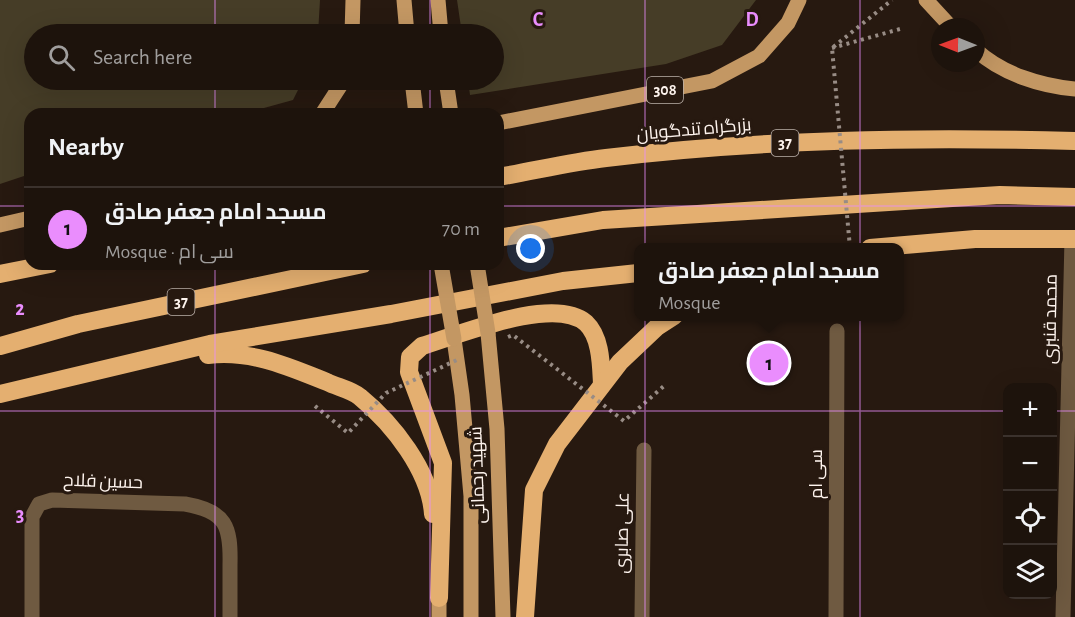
<!DOCTYPE html>
<meta charset="utf-8">
<style>
:root{--surface:#1d130c;--page:#251c15;--text:#f1f3f6;--muted:#a09e9d;--line:#3b322d;--accent:#ea8dfd}
body{margin:0;font-family:"Alegreya Sans",Cairo,sans-serif;background:var(--page);color:var(--text)}
.controls{position:absolute;right:18px;bottom:18px;display:grid;overflow:hidden;border-radius:12px;box-shadow:0 6px 24px #0002}
.controls button{width:54px;height:54px;display:grid;place-items:center;padding:0;border:0;border-bottom:2px solid var(--line);background:var(--surface);color:var(--text);font:30px sans-serif}
.compass{position:absolute;left:931px;top:18px;width:54px;height:54px;border-radius:50%;background:var(--surface);box-shadow:0 6px 24px #0002;rotate:271deg}
.you{position:absolute;left:531px;top:249px;width:21px;height:21px;margin:-15px;border:4px solid #fff;border-radius:50%;background:#1a73e8;box-shadow:0 0 0 9px #1a73e833}
.badge{display:grid;place-items:center;width:39px;height:39px;border-radius:50%;background:var(--accent);color:#111;font-size:20px;font-weight:700}
.pin{position:absolute;translate:-50% -50%;border:3px solid #fff;box-shadow:0 2px 6px #0006}
.popup{position:absolute;left:634px;top:243px;width:270px;height:78px;box-sizing:border-box;display:grid;place-content:center;border-radius:12px;background:var(--surface);filter:drop-shadow(0 2px 4px #0005);font-size:20px;white-space:nowrap;color:var(--muted)}
.popup b{font-size:22px;color:var(--text)}
.popup::after{content:'';position:absolute;left:50%;top:100%;margin-left:-12px;border:12px solid transparent;border-top-color:var(--surface)}
.list{margin:0;padding:0;list-style:none}
h2{display:flex;justify-content:space-between;align-items:center;height:78px;margin:0;padding:0 24px;font-size:26px}
h2 small{font-size:20px;font-weight:400;color:var(--muted)}
.list li{display:grid;grid-template-columns:39px 1fr auto;gap:18px;align-items:center;box-sizing:border-box;height:84px;padding:0 24px;border-top:2px solid var(--line)}
.list b{display:block;font-size:22px;white-space:nowrap}
.list p{margin:0;font-size:20px;white-space:nowrap;color:var(--muted)}
.list em{font-size:20px;font-style:normal;color:var(--muted)}
.icon{flex:none;width:33px;height:33px;fill:none;stroke:currentColor;stroke-width:2;stroke-linecap:round;stroke-linejoin:round}
.map{position:relative;flex:none;width:1075px;height:617px;overflow:hidden}
.search{position:absolute;background:var(--surface);box-shadow:0 6px 24px #0002;left:24px;top:24px;width:480px;height:66px;display:flex;align-items:center;gap:15px;box-sizing:border-box;padding:0 21px;border-radius:33px;color:var(--muted);font-size:22px}
.panel{position:absolute;background:var(--surface);box-shadow:0 6px 24px #0002;left:24px;top:108px;width:480px;height:162px;border-radius:18px}
.map>svg:first-child{display:block}
.green{fill:#463d27}
.lines{fill:none;stroke-linecap:round;stroke-linejoin:round}
.path{stroke:#988c85;stroke-width:4;stroke-dasharray:3 4.5;stroke-linecap:butt}
.minor{stroke:#6f5a41;stroke-width:15}
.major{stroke:#c39763;stroke-width:15}
.highway{stroke:#e4af70;stroke-width:18}
.path-bridge{stroke:#988c85;stroke-width:4;stroke-dasharray:3 4.5;stroke-linecap:butt}
.major-bridge{stroke:#c39763;stroke-width:15}
.grid{fill:none;stroke:#ea8dfd;stroke-width:1.5;stroke-opacity:0.55}
.labels{text-anchor:middle;dominant-baseline:central;stroke-width:6;stroke-linejoin:round;paint-order:stroke}
.shield{fill:#271910;stroke:#bdb2ab;stroke-width:1.5}
.shield-label{font-size:16px;font-weight:bold;fill:#fdf3ed}
.street-label{font-size:18px;fill:#fdf3ed;stroke:#271910}
.grid-label{font-size:20px;text-anchor:middle;font-weight:bold;fill:#ea8dfd;stroke:#271910;stroke-width:6;stroke-linejoin:round;paint-order:stroke}
</style>
<div class="map">
<svg width="1075" height="617" viewBox="0 0 1075 617">
<rect width="100%" height="100%" fill="#271910"/>
<g class="green">
<polygon points="0,0 320,0 318,34 34,34 34,80 303,80 293,100 242,114 30,114 30,174 0,184"/>
<polygon points="457,0 756,0 722,45 666,64 470,95 468,80 494,80 494,34 462,34"/>
</g>
<g class="lines">
<polyline class="path" points="832,48 900,29"/>
<g class="minor">
<path d="M32,617v-100l7,-13 13,-4 133,4c41,7 46,22 45,61 0,17 0,35 0,52"/>
<polyline points="642,617 644,450"/>
<polyline points="836,617 837,331"/>
<polyline points="1063,617 1072,239"/>
</g>
<g class="major">
<polyline points="404,0 407,34"/>
<polyline points="438,0 441,34"/>
<polyline points="926,0 951,27"/>
<polyline points="352,34 353,0"/>
<path d="M976,50c26,24 65,36 99,39"/>
<polyline points="412,80 416,114"/>
<polyline points="446,80 451,114"/>
<polyline points="322,114 344,80"/>
<polyline points="498,123 712,81 759,56 788,23 799,0"/>
<polyline points="0,225 30,218"/>
<polyline points="488,333 497,429 503,617"/>
<polyline points="454,339 462,395 471,496 471,617"/>
<polyline points="439,617 439,598"/>
</g>
<g class="highway">
<path d="M498,177c36,-6 72,-15 108,-19 155,-19 313,-21 469,-17"/>
<polyline points="498,238 603,220 1000,195 1075,197"/>
<polyline points="870,248 975,239 1075,239"/>
<polyline points="0,274 50,264"/>
<polyline points="0,346 78,324 363,264"/>
<path d="M208,355c44,-5 79,11 119,27 10,5 25,8 33,15 33,27 70,74 73,117"/>
<polyline points="0,394 210,344 391,314 563,281 638,273"/>
<path d="M439,598l4,-135 -34,-91 1,-15 12,-11c37,-11 132,-51 164,-23 15,14 15,42 16,61"/>
<polyline points="525,617 534,490 557,444 620,362 657,327 674,316"/>
</g>
<g class="path-bridge">
<polyline points="850,248 832,48 892,0"/>
<polyline points="508,337 513,335 624,421 664,386"/>
<polyline points="315,406 348,433 386,393 457,360"/>
</g>
<g class="major-bridge">
<polyline points="441,264 454,339"/>
<polyline points="477,264 488,333"/>
</g>
</g>
<path class="grid" d="M215,0v34M430,0v34M645,0v617M860,0v617M215,80v34M430,80v34M0,206h30M498,206h577M215,264v353M430,264v353M0,411h1008M1052,411h23"/>
<g class="labels">
<g class="shield">
<rect x="647" y="77" width="36" height="26" rx="4.5"/>
<rect x="771.5" y="130" width="27" height="26" rx="4.5"/>
<rect x="167.5" y="289" width="27" height="26" rx="4.5"/>
</g>
<g class="shield-label">
<text x="665" y="90">308</text>
<text x="785" y="143">37</text>
<text x="181" y="302">37</text>
</g>
<g class="street-label">
<text transform="translate(694 130) rotate(-5)">بزرگراه تندگویان</text>
<text transform="translate(1051 319) rotate(-89)">محمد قنبری</text>
<text transform="translate(817 474) rotate(-90)">سی ام</text>
<text transform="translate(478 475) rotate(-92)">شهید رحمانی</text>
<text transform="translate(103 482) rotate(2)">حسین فلاح</text>
<text transform="translate(623 533) rotate(-89)">علی صابری</text>
</g>
</g>
<g class="grid-label">
<text x="538" y="26">C</text>
<text x="752" y="26">D</text>
<text x="20" y="315">2</text>
<text x="20" y="521">3</text>
</g>
</svg>
<div class="controls">
<button>+</button>
<button>−</button>
<button><svg class="icon" aria-label="locate" viewBox="0 0 24 24"><circle cx="12" cy="12" r="6"/><path d="M12 2v4M12 18v4M2 12h4M18 12h4"/></svg></button>
<button><svg class="icon" aria-label="layers" viewBox="0 0 24 24"><path d="M12 4l9 5-9 5-9-5zM3 14l9 5 9-5"/></svg></button>
</div>
<svg class="compass" viewBox="-18 -18 36 36"><path d="M0-13l5 13h-10z" fill="#e53935"/><path d="M0 13l5-13h-10z" fill="#a09e9d"/></svg>
<div class="you"></div>
<div class="pin badge" style="left:769px;top:363px">1</div>
<div class="popup"><b>مسجد امام جعفر صادق</b>Mosque</div>
<div class="search"><svg class="icon" aria-label="search" viewBox="0 0 24 24"><circle cx="10" cy="10" r="6"/><path d="M15 15l6 6"/></svg>Search here</div>
<section class="panel">
<h2>Nearby<small></small></h2>
<ul class="list">
<li><span class="badge">1</span><div><b>مسجد امام جعفر صادق</b><p>Mosque · سی ام</p></div><em>70 m</em></li>
</ul>
</section>
</div>
